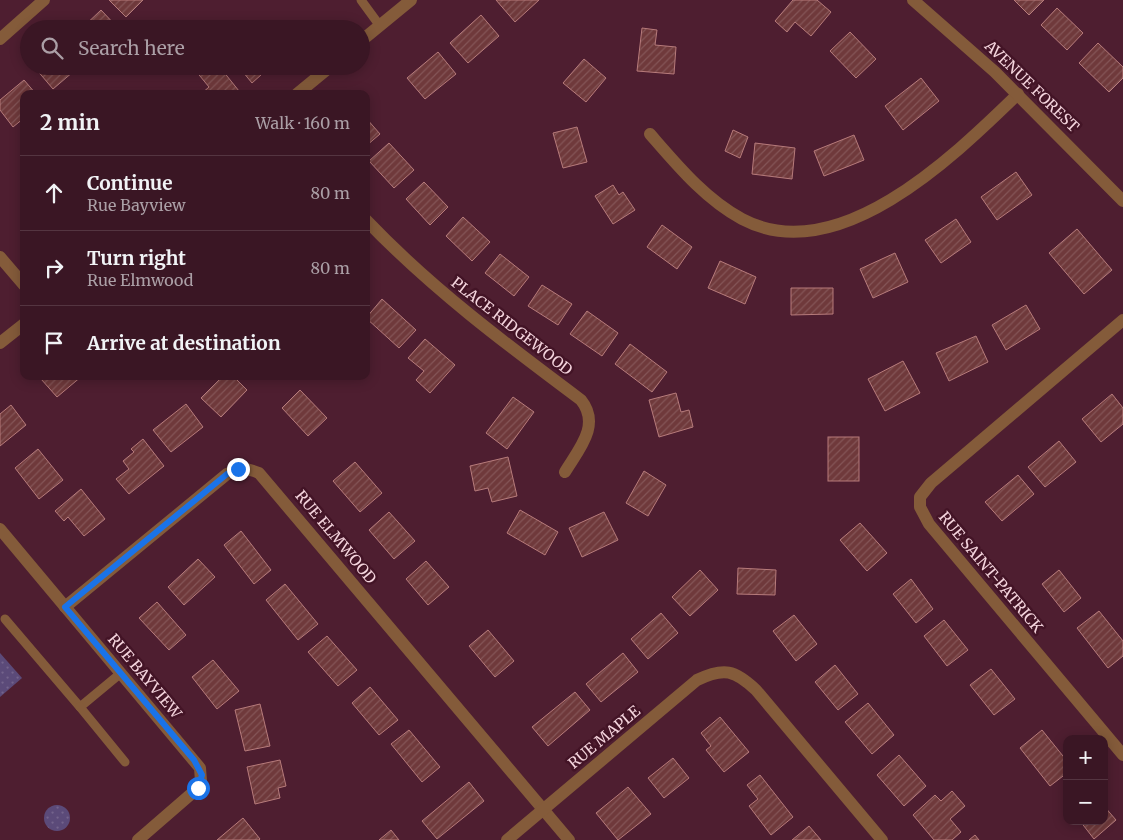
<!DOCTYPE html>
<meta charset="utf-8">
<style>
:root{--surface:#3a1624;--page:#411f2c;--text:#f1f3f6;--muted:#ab9fa6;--line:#543541}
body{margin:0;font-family:Merriweather,serif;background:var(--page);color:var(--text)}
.controls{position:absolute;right:15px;bottom:15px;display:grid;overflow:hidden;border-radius:10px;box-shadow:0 2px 12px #0003}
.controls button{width:45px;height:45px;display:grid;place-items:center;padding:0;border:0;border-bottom:1px solid var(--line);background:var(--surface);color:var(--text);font:25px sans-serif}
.stop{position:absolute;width:15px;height:15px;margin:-11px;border:4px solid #1a73e8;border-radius:50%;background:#fff}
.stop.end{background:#1a73e8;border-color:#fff;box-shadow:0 1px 5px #0008}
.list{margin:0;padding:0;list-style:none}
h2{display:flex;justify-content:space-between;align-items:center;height:65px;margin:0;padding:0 20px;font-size:21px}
h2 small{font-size:16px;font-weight:400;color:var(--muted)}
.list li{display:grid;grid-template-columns:32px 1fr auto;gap:15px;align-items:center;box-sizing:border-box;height:75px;padding:0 20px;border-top:1px solid var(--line)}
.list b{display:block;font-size:19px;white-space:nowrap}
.list p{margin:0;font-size:16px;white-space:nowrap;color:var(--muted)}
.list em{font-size:16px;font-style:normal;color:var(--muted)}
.icon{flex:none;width:28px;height:28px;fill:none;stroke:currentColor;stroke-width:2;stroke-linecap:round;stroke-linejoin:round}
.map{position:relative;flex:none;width:1123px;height:840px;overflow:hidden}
.search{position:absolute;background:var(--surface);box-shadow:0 2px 12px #0003;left:20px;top:20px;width:350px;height:55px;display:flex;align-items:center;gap:12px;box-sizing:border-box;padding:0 18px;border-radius:28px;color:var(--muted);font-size:19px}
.panel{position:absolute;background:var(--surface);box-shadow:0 2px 12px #0003;left:20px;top:90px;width:350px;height:290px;border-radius:10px}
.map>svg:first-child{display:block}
.park{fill:url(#park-dots)}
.building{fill:url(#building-hatch);stroke:#b77b7b}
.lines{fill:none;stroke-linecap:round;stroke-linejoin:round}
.service{stroke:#845b3a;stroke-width:9}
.minor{stroke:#845b3a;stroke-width:12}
.tertiary{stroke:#845b3a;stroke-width:12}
.route{stroke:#1a73e8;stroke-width:6}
.labels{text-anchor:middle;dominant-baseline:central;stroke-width:5;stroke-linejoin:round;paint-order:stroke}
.street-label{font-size:15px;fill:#f4d4dd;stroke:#431426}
</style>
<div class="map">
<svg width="1123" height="840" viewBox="0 0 1123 840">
<defs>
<pattern id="park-dots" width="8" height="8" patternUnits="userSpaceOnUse" patternTransform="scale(1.25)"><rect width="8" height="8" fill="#5b4a79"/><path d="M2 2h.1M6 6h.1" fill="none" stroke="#73638c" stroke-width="1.8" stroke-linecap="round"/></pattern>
<pattern id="building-hatch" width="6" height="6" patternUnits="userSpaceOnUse" patternTransform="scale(1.25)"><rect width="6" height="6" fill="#6f393b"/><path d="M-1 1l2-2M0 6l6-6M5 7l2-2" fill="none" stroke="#845557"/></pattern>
</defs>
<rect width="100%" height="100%" fill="#4e1e30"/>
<g class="park">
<polygon points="0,653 22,678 0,697"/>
<circle cx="57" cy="818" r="13"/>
</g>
<g class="building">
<polygon points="109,0 143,0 126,17"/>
<polygon points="496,0 539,0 515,22"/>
<polygon points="793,0 817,0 831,12 811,36 795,22 787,32 775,21"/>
<polygon points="1014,0 1044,0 1029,15"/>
<polygon points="1057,8 1083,33 1067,50 1041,25"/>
<polygon points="101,10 118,28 81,29"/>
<polygon points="481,15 499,36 468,63 450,43"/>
<polygon points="642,28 657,30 655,45 676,47 674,74 637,71"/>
<polygon points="850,32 876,59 856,78 830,51"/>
<polygon points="1098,43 1123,67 1123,78 1109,92 1079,63"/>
<polygon points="438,52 456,74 425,99 407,78"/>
<polygon points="584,59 606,78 586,102 563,83"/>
<polygon points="39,66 80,66 53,89 36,69"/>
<polygon points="199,66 219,66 239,91 236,94 201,94 209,87 195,70"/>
<polygon points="238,66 271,66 252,83"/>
<polygon points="921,78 939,101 903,130 885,106"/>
<polygon points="24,80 36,94 24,94 24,118 13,127 0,110 0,100"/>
<polygon points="366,118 380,134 366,146"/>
<polygon points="577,127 587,162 563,168 553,133"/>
<polygon points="733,130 748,137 740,158 725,151"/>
<polygon points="854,135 864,160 824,176 814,151"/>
<polygon points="389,143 414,170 394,188 369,161"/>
<polygon points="755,143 795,148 792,179 752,174"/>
<polygon points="1016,172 1032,195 997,220 981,197"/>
<polygon points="424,182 448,207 430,225 406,199"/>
<polygon points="613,185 619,195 623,192 635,210 613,224 595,196"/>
<polygon points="463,217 490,242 472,261 446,236"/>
<polygon points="956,219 971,242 941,263 925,240"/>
<polygon points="662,225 692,247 677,269 647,247"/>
<polygon points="1077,229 1112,270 1084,294 1049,253"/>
<polygon points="895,253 908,282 873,298 860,269"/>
<polygon points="500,254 529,277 514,296 485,273"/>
<polygon points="720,261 756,277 745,304 708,288"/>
<polygon points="542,285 572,304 558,325 528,306"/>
<polygon points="791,288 833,288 833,314 791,315"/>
<polygon points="382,299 416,330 399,348 366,318"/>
<polygon points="1026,305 1040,329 1006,350 992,325"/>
<polygon points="587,311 618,333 602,356 570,334"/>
<polygon points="976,336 988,362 949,381 936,353"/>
<polygon points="425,339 455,365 430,393 416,380 424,371 408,358"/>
<polygon points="630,344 667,372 652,392 615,364"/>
<polygon points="903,361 920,393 885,411 868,379"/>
<polygon points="44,376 82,376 57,397 41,379"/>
<polygon points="223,376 233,376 247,390 221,417 201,398"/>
<polygon points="300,390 327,418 308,436 282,408"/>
<polygon points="676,393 681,412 689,410 693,427 659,437 649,400"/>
<polygon points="1112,394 1123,408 1123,424 1101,442 1082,419"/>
<polygon points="513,397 534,412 507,449 486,433"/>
<polygon points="186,404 203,427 171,452 153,430"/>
<polygon points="11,405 26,425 0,446 0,414"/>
<rect x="828" y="437" width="31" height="44"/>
<polygon points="143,439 164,466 129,494 116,479 129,469 123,461 134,452 131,449"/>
<polygon points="1059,441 1076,462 1045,487 1028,467"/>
<polygon points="38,449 63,480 39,499 15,468"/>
<polygon points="508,457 517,496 492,502 488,488 475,491 470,466"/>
<polygon points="355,462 382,493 360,512 333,481"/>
<polygon points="644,471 666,485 648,516 626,503"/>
<polygon points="1018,475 1034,494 1002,521 985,502"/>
<polygon points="81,489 105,519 84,536 68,517 64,521 55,511"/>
<polygon points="520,510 558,532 545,555 507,533"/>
<polygon points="389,512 415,541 394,559 369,530"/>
<polygon points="604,512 618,540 582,557 569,528"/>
<polygon points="860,523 887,553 867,571 840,540"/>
<polygon points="241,531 271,570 254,584 224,545"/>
<polygon points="198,559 215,577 184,605 168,587"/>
<polygon points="426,561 449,587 428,605 406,579"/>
<polygon points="738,568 776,570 775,595 737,594"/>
<polygon points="700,570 718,590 690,616 672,597"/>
<polygon points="1059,570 1081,598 1064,612 1042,584"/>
<polygon points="911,579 933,609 916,623 893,594"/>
<polygon points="285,584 318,624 298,640 266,600"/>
<polygon points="157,602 186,635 169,650 139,618"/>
<polygon points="1099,611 1123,641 1123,656 1108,668 1077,628"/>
<polygon points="661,613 678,633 648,659 631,639"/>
<polygon points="794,615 817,644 796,661 773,631"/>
<polygon points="944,620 968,650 947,666 924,636"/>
<polygon points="488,630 514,661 495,677 469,646"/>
<polygon points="327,636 357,670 338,686 308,652"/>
<polygon points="623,653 638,672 601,702 586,684"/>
<polygon points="213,660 239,691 217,709 192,677"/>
<polygon points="835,665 858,694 838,710 815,682"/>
<polygon points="991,669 1015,699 994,715 970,685"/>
<polygon points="370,687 398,720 379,735 352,703"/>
<polygon points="575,692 590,710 548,746 532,727"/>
<polygon points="868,703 894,735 872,754 845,722"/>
<polygon points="260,704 270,746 245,751 235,710"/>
<polygon points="720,717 749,752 724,772 706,750 711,746 701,733"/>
<polygon points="409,730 440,767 422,782 391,744"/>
<polygon points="1042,730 1067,761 1067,773 1050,786 1020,748"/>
<polygon points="899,755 926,786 904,806 877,775"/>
<polygon points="673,758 689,778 664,798 648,778"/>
<polygon points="280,760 286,786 278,788 280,798 255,804 247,767"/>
<polygon points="760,775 793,817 771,835 749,806 758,799 747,785"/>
<polygon points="469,782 484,801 437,839 422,821"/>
<polygon points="628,787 651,814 618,840 596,813"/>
<polygon points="952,791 965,806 950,819 961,832 952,840 934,840 913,815 935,795 941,801"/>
<polygon points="1104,806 1116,820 1094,839 1080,821 1104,821"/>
<polygon points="243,818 260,839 259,840 217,840"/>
<polygon points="809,826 821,840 792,840"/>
<polygon points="391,830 399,840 379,840"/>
<polygon points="975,835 979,840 969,840"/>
</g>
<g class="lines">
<g class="service">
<polyline points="361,0 380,26"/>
<polyline points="5,619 80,707 121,673"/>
<polyline points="80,707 125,762"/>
</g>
<g class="minor">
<polyline points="0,39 44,0"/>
<polyline points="361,41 411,0"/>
<polyline points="297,94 331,66"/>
<path d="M650,134c27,31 55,65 92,85 96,51 212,-63 276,-125"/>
<path d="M366,220c65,68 140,124 215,180 20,25 -2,49 -16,72"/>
<polyline points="0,257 24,285"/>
<polyline points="1123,320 931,483 920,497 920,507 929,524 1123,755"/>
<polyline points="0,343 24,324"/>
<polyline points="0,529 200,768 201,781 198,788 138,840"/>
<path d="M65,607l162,-133c13,-6 20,-6 32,-1l310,367"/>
<path d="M507,840l190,-160c27,-13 38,-10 59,10l126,150"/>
</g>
<polyline class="tertiary" points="913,0 995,72 1123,201"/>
</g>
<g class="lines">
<polyline class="route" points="198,788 202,775 194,760 65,607 227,474 238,469"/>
</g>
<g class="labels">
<g class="street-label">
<text transform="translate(1032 86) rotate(44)">AVENUE FOREST</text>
<text transform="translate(512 326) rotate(38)">PLACE RIDGEWOOD</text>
<text transform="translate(336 537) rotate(50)">RUE ELMWOOD</text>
<text transform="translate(991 572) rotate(50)">RUE SAINT-PATRICK</text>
<text transform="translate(145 676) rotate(50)">RUE BAYVIEW</text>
<text transform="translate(604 737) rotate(-40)">RUE MAPLE</text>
</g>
</g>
</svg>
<div class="controls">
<button>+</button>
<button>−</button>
</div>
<div class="stop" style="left:198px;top:788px"></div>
<div class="stop end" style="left:238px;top:469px"></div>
<div class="search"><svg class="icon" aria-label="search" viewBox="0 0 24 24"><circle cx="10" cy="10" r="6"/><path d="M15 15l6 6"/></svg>Search here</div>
<section class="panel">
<h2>2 min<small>Walk · 160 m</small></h2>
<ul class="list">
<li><svg class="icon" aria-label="ahead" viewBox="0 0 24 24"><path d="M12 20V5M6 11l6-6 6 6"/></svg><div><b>Continue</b><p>Rue Bayview</p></div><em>80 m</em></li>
<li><svg class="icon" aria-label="right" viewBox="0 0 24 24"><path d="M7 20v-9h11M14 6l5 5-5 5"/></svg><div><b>Turn right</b><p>Rue Elmwood</p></div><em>80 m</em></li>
<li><svg class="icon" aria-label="arrive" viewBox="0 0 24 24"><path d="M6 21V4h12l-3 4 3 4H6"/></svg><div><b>Arrive at destination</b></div></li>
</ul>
</section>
</div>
